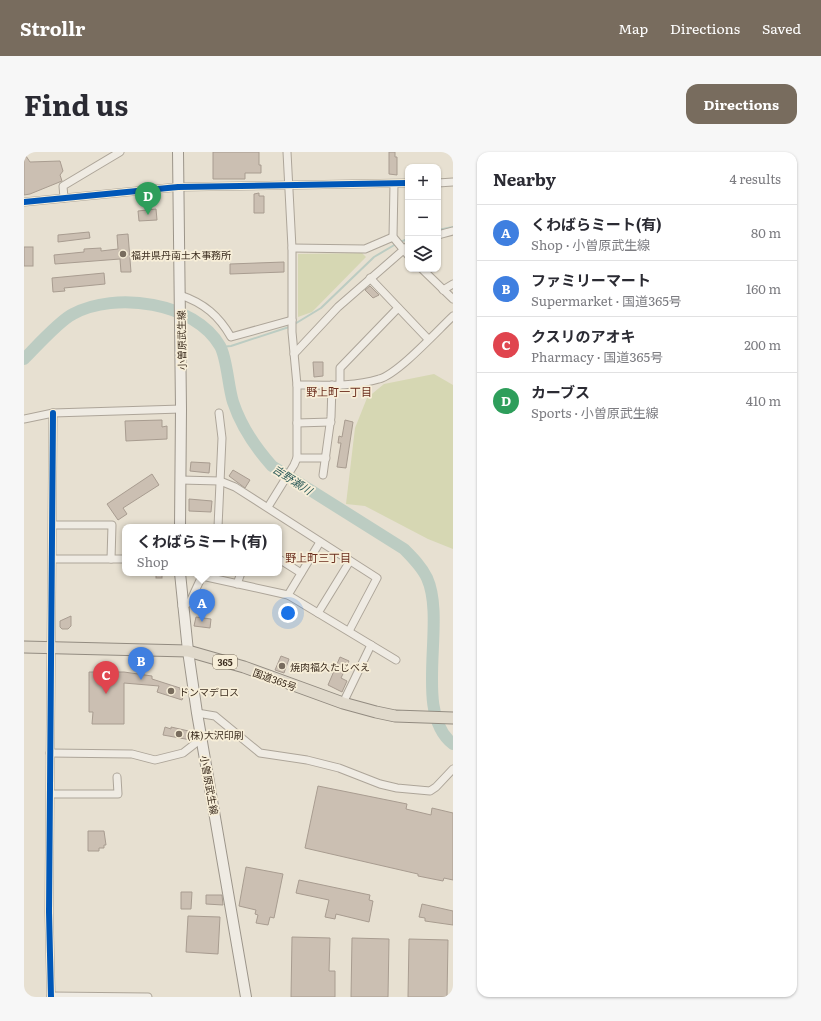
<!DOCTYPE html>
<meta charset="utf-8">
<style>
:root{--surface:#fff;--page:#f7f7f7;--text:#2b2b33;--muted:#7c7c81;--line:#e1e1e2;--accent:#786c5e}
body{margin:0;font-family:Literata,"Noto Sans JP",serif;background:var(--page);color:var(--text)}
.controls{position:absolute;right:12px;top:12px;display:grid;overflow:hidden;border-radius:8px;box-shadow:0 1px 3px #0004}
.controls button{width:36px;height:36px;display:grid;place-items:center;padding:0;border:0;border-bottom:1px solid var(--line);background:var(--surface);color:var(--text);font:20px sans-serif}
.you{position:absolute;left:264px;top:461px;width:14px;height:14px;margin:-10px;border:3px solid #fff;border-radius:50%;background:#1a73e8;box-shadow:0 0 0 6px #1a73e833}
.badge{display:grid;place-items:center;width:26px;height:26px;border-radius:50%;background:var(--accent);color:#fff;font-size:13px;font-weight:700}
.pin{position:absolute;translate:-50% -33px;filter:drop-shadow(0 1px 2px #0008)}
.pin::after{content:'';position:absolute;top:21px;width:14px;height:12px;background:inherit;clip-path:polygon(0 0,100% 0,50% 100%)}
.popup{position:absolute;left:98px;top:372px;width:160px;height:52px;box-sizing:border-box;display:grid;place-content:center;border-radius:8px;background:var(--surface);filter:drop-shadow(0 1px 3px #0005);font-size:13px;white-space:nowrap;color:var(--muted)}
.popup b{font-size:15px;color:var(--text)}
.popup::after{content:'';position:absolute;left:50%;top:100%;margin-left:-8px;border:8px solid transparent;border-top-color:var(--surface)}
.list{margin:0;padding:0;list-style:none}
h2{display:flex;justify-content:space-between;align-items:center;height:52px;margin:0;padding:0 16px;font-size:17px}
h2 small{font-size:13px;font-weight:400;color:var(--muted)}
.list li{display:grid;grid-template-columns:26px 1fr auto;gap:12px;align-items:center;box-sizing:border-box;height:56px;padding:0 16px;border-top:1px solid var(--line)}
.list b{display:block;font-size:15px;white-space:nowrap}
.list p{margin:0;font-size:13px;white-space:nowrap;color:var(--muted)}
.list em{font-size:13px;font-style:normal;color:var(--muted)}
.icon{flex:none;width:22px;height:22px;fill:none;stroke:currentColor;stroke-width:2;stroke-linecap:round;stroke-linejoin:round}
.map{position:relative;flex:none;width:429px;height:845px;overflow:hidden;border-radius:12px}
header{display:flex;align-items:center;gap:24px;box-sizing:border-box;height:56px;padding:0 20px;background:var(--accent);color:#fff}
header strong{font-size:19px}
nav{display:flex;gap:22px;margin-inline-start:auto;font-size:14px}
.intro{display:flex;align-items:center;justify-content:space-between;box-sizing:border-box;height:96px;padding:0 24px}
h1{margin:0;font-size:28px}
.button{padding:10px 18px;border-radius:12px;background:var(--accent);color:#fff;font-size:14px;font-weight:700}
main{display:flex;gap:24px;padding:0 24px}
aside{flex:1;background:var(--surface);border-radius:12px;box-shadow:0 1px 3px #0004}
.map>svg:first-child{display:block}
.green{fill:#d6d7b3}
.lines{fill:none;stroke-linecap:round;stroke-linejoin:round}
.stream{stroke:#bcccc2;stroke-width:2}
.river{stroke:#bcccc2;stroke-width:12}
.building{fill:#cbbfb2;stroke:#a89c90}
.minor-casing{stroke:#ada599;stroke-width:9}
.secondary-casing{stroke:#9c958a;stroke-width:12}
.trunk-casing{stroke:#928b80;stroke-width:13}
.minor{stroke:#efebe3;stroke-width:7}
.secondary{stroke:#efebe3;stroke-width:10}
.trunk{stroke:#e0d9cb;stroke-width:11}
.cycleway-casing{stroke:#f7eed8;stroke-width:8}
.cycleway{stroke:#0057b8;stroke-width:6}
.poi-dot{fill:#786c5e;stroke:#f7eed8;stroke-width:1.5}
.labels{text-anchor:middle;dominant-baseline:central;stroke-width:3.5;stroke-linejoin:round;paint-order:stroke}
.shield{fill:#f7eed8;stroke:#756857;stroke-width:1}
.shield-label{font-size:9px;font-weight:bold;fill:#3d2e20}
.poi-label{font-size:10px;fill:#3d2e20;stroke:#f7eed8;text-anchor:start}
.street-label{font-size:10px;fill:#3d2e20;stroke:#f7eed8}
.neighbourhood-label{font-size:11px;fill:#6b2e1e;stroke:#f7eed8}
.water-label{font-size:11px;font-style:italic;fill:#2f5d5a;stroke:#f7eed8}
</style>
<header>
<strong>Strollr</strong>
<nav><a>Map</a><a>Directions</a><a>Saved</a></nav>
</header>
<div class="intro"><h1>Find us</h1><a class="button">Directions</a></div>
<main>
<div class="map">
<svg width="429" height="845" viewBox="0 0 429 845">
<rect width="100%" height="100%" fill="#e7e0d1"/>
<g class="green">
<polygon points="338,101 342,105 288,160 274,165 274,102"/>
<polygon points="410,222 429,233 429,397 404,387 341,354 322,352 331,276 343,246 360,232"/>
</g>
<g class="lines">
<g class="stream">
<polyline points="414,78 429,75"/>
<polyline points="376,90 384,87"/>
<polyline points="269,173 297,156 350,105 372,92"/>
<polyline points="197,195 207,194 265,175"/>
</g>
<path class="river" d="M0,207c11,-11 36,-39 49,-45 42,-23 122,-12 147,32 7,12 8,40 13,56 8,24 22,45 39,64l132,83c9,9 18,18 23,29 20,44 -15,135 26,166"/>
</g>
<g class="building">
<polygon points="189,0 235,0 235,13 237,13 237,21 221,21 221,27 189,27"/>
<polygon points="365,0 371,0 371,5 373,5 373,23 365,22"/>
<polygon points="0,1 6,10 36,9 39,19 36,23 38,29 6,42 0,43"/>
<polygon points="235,41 235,44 240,44 240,61 230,61 230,42"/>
<polygon points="132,57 133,68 115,69 114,59"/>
<polygon points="65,80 66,86 34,90 34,83"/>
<polygon points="104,82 107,120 97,120 96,107 31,112 30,103 60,100 60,97 77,96 77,99 94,97 93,83"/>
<rect x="0" y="95" width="9" height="19"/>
<polygon points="260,110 260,120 206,122 206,112"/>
<polygon points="80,121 81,132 40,136 41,139 29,140 28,126"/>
<polygon points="346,134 355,143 349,146 341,138"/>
<polygon points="289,210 299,210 299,224 290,225"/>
<polygon points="138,268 138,275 143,274 143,287 102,289 101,269"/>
<polygon points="321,268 329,270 322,316 313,315 317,291 314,291 315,284 318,285"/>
<polygon points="167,310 186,311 185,321 166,319"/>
<polygon points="209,318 226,328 221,336 205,324"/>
<polygon points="128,322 135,333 99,356 103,362 94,368 83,352"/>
<polygon points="165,347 188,349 187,360 165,359"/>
<rect x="132" y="421" width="6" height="5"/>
<polygon points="47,464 47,474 44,477 38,477 36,475 36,469"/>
<polygon points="172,465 187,467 186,476 170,474"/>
<polygon points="257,504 265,507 260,521 251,518"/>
<polygon points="316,505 325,509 317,526 323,529 318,540 304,533"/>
<polygon points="65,520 100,520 128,524 128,527 156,536 156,538 161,540 158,548 133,540 135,534 100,531 100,572 68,572 69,560 65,560"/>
<polygon points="141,575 147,577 147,575 169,580 167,588 139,583"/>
<polygon points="294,634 383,652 382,657 407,663 408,656 429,661 429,728 420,726 419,729 394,724 394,722 281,696"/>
<polygon points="64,679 80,679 82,693 80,693 80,696 75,696 75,699 64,699"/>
<polygon points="222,715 259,722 250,766 246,765 244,773 232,771 234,763 231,762 232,758 215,754"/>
<polygon points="275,728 346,743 345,748 349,749 345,770 312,762 311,767 301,765 305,748 272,741"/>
<polygon points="157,740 168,740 167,757 157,757"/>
<polygon points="182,743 198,743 199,753 182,752"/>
<polygon points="398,752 429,759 429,773 401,769 401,766 395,765"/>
<polygon points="164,764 196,765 194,802 162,800"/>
<polygon points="268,785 306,786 305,819 311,819 311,845 267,845"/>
<polygon points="328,786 365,787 364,845 327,845"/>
<polygon points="385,787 424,788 423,845 384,845"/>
</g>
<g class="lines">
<g class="minor-casing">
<g id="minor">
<polyline points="414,31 429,30"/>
<polyline points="370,32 369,85 384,103"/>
<polyline points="40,46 39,34 96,0"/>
<polyline points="0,50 154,35 384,31"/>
<polyline points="414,83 429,79"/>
<polyline points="268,96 341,97 369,85"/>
<polyline points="398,117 429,147"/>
<polyline points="346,126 404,187"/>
<polyline points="419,138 429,132"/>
<path d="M156,143c24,8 39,21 51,42l61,-17"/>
<polyline points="270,202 314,155 384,94"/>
<path d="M273,233c27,0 56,2 82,-6 19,-5 58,-48 74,-63"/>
<polyline points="316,233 316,216 374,156"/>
<polyline points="0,267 29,261 157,257"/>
<polyline points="273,271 307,270"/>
<polyline points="273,306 302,306"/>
<polyline points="299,323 307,265 308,233"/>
<polyline points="156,328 196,329 211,335 353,426 325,479"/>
<polyline points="244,355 270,313 273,306 273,233 268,180 268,96 263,0"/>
<polyline points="29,373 88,373 87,407"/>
<polyline points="194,375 198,286 195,261"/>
<polyline points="29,407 101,407"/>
<polyline points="255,407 277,421"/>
<polyline points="213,432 217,421"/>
<polyline points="264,443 296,390"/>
<polyline points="158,454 166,450 178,424 264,443 372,508"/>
<polyline points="294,461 326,409"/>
<polyline points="319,551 347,493"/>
<polyline points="173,561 191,564 236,601 283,608 315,616 356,632 373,636 406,639 412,635 429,617"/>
<polyline points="26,601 108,602 131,608 159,601 177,587"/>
<polyline points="27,642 94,642 93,625"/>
<polyline points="27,844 124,845"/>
<polyline points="27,845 25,760 29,261"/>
</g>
</g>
<g class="secondary-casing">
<g id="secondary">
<polyline points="154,0 157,257 156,375"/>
<polyline points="156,421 164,499 173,561 222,845"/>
</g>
</g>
<g class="trunk-casing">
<polyline id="trunk" points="0,495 164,499 220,515 319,551 352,560 371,564 429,566"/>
</g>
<use href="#minor" class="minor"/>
<use href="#secondary" class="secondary"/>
<use href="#trunk" class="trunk"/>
<g class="cycleway-casing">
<g id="cycleway">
<polyline points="0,50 154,35 384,31"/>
<polyline points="27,845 25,760 29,261"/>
</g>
</g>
<use href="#cycleway" class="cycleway"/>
</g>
<g class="poi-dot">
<circle cx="99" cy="102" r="4"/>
<circle cx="258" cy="514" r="4"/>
<circle cx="147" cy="539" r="4"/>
<circle cx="155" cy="582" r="4"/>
</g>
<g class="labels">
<rect class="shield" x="189" y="503" width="24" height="14" rx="3"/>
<g class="shield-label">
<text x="201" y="510">365</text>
</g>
<g class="poi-label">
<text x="107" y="102">福井県丹南土木事務所</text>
<text x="266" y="514">焼肉福久たじべえ</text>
<text x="155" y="539">ドンマデロス</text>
<text x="163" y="582">(株)大沢印刷</text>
</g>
<g class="street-label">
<text transform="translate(157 188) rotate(-91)">小曽原武生線</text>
<text transform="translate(251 527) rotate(20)">国道365号</text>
<text transform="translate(186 633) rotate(80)">小曽原武生線</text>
</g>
<g class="neighbourhood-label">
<text x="315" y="239">野上町一丁目</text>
<text x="294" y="405">野上町三丁目</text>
</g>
<g class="water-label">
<text transform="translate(269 327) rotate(33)">吉野瀬川</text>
</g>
</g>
</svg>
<div class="controls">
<button>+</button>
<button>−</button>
<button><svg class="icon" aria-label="layers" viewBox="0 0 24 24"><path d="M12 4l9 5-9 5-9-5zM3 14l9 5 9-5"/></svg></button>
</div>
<div class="you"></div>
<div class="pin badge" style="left:178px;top:470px;background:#3f7fe0">A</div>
<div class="popup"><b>くわばらミート(有)</b>Shop</div>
<div class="pin badge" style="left:117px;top:528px;background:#3f7fe0">B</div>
<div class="pin badge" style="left:82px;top:542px;background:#e0444e">C</div>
<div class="pin badge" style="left:124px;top:63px;background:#2e9e5b">D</div>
</div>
<aside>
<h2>Nearby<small>4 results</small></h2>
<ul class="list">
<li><span class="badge" style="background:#3f7fe0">A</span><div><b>くわばらミート(有)</b><p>Shop · 小曽原武生線</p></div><em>80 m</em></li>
<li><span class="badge" style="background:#3f7fe0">B</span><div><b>ファミリーマート</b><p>Supermarket · 国道365号</p></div><em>160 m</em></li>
<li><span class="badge" style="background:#e0444e">C</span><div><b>クスリのアオキ</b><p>Pharmacy · 国道365号</p></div><em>200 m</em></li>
<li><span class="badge" style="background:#2e9e5b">D</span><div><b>カーブス</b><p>Sports · 小曽原武生線</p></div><em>410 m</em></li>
</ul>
</aside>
</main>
